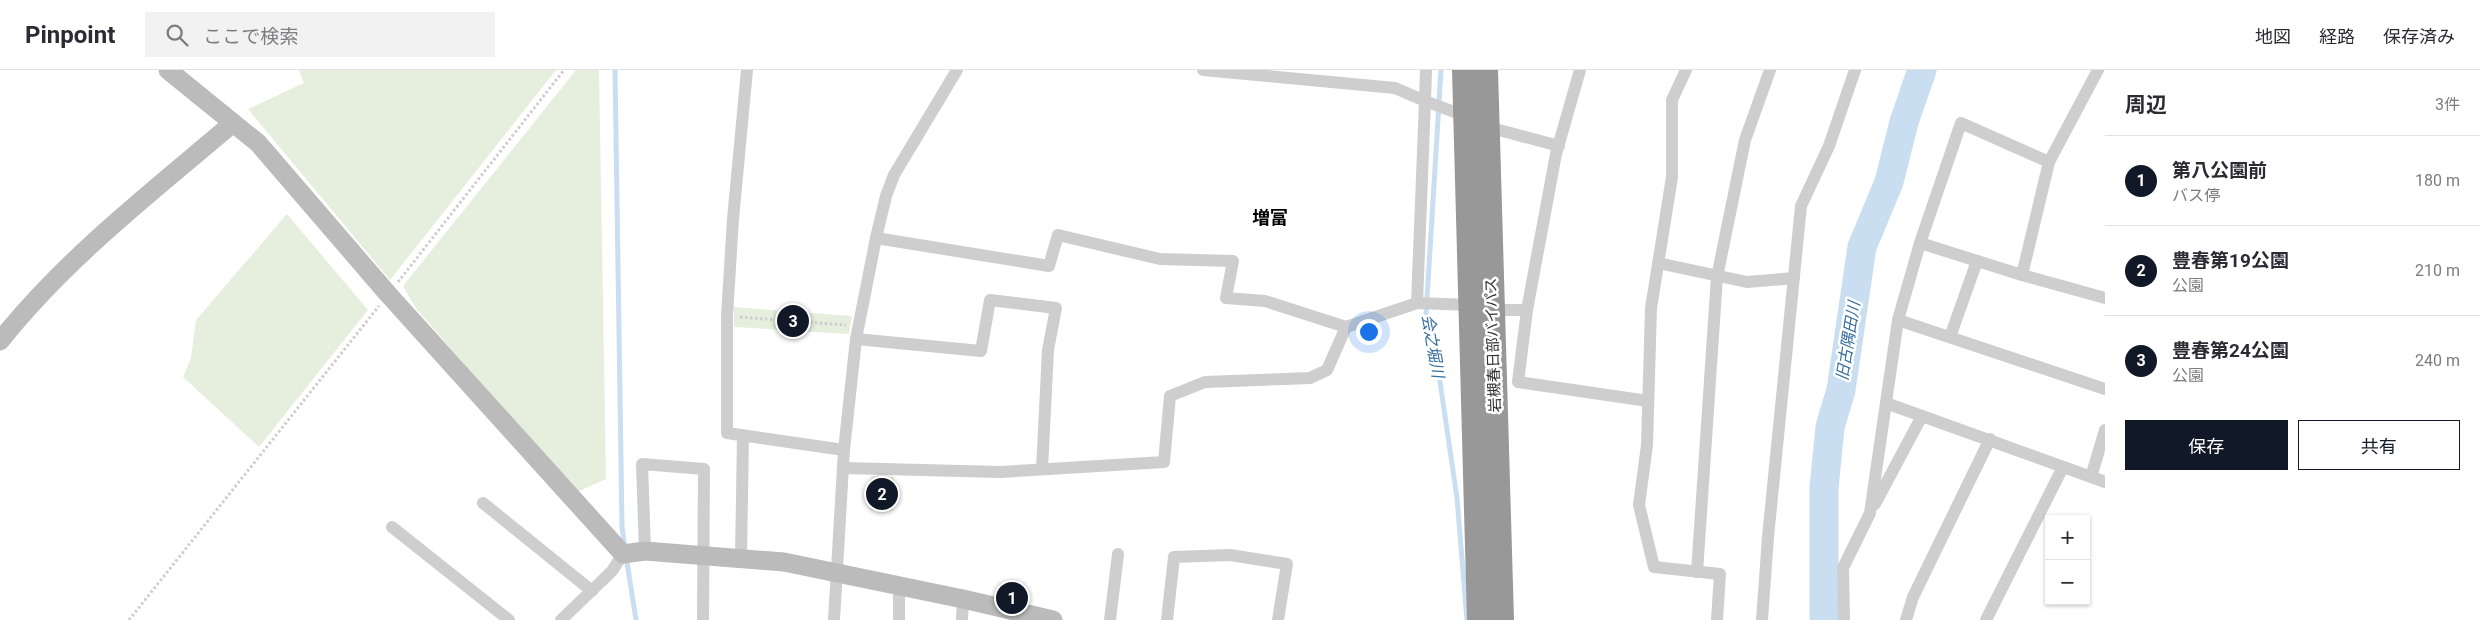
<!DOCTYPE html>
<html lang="ja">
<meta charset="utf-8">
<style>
:root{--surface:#fff;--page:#f2f2f3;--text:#2b2b33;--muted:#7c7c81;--line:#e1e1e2;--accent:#111827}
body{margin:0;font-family:Roboto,"Noto Sans JP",sans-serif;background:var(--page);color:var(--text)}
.controls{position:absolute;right:15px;bottom:15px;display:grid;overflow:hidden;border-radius:0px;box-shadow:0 1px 4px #0004}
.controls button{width:45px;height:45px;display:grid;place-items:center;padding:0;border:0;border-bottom:1px solid var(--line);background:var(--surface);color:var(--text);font:25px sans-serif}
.you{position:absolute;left:1368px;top:261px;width:18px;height:18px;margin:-12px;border:4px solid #fff;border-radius:50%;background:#1a73e8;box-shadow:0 0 0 8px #1a73e833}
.badge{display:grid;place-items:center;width:32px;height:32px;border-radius:50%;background:var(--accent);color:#fff;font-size:16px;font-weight:700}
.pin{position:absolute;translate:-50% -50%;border:2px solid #fff;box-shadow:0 1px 5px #0006}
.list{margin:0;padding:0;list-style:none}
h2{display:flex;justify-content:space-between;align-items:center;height:65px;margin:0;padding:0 20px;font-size:21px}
h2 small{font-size:16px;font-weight:400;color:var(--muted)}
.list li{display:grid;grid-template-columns:32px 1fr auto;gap:15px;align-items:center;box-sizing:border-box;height:90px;padding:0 20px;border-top:1px solid var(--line)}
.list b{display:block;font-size:19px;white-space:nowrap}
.list p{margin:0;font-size:16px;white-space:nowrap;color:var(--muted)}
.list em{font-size:16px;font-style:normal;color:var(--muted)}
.actions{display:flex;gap:10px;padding:15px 20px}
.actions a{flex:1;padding:11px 0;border:1px solid var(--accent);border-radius:0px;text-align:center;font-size:18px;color:var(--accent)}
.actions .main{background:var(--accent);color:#fff}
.icon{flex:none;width:28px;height:28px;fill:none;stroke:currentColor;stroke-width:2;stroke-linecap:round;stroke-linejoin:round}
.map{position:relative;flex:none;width:2105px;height:550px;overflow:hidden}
header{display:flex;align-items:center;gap:30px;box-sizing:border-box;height:70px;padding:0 25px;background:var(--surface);border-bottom:1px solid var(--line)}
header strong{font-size:24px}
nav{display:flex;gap:28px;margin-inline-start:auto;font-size:18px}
.search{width:350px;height:45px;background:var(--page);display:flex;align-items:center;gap:12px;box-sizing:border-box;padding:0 18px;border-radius:0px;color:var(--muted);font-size:19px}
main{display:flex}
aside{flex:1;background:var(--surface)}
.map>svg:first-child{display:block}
.green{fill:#e6efde}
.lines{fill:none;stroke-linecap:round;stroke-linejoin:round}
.stream{stroke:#c9def0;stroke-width:5}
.river{stroke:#c9def0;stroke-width:29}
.path{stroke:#cecece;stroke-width:3;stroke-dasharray:2.5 2.5;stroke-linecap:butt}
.street{stroke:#cecece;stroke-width:12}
.secondary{stroke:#bbb;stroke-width:19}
.highway{stroke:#989898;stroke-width:24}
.labels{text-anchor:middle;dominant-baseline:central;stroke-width:5;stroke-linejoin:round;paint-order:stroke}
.street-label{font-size:15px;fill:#313131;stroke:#fff}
.water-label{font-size:16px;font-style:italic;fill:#366e9d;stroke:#fff}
.quarter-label{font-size:18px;font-weight:bold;fill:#000;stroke:#fff}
</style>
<header>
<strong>Pinpoint</strong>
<div class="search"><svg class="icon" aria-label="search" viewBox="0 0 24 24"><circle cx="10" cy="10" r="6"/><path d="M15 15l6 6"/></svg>ここで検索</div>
<nav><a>地図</a><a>経路</a><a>保存済み</a></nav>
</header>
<main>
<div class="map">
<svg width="2105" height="550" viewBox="0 0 2105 550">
<rect width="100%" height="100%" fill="#fff"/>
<g class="green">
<polygon points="299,0 556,0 390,210 248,39 304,13"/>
<polygon points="576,0 599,0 606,409 575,423 415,237 403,216"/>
<polygon points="287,144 368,240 259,377 183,307 191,288 196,250"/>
<polygon points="734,237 852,246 849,264 734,257"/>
<polygon points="871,406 894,407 893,441 870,440"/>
</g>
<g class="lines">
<g class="stream">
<polyline points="615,0 622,457 625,478"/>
<polyline points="1441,0 1426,245 1432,257 1457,428 1467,550"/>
<polyline points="626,486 636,550"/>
</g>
<polyline class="river" points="1824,550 1824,418 1830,357 1841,320 1862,177 1889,112 1904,52 1922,0"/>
<g class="path">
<polyline points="398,212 564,0"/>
<polyline points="740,247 846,255"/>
<polyline points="129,550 379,236"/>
</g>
<g class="street">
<polyline points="747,0 733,149 727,246 727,363 844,380"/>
<polyline points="1203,0 1395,18 1425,31 1417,233"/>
<polyline points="1426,0 1425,31 1465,46"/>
<polyline points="1686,0 1672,30 1672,107 1651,238 1647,375 1639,435 1654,497 1720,504 1717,550"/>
<polyline points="1488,57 1559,76"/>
<polyline points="876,168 1049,196 1058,165 1160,189 1233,191 1226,228 1265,231 1346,257"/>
<polyline points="1920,173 2022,205 2105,228"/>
<polyline points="1658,193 1747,212 1794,208"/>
<polyline points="2022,205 2049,92 2098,0"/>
<polyline points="1492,240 1527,240 1556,84 1580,0"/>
<polyline points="1527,240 1518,312 1648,331"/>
<polyline points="1898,250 2105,319"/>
<polyline points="1950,267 1977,191"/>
<polyline points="856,269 981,281 990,230 1056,238 1048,280 1042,399"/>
<polyline points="1886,333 2105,412"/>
<polyline points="844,398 1000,402 1164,392 1170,326 1205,312 1310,308 1327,300 1346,257 1417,233 1471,235"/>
<polyline points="2091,407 2105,360"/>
<polyline points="483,433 592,521"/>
<polyline points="1875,434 1922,346"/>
<polyline points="392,457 509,550"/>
<polyline points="645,481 642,394 704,399 703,550"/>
<polyline points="741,487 743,365"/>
<polyline points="1697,502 1717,207 1745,70 1770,0"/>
<polyline points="561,550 612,501 623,484"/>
<polyline points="834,550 844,380 856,269 876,168 886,126 894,105 957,0"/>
<polyline points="899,550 899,516"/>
<polyline points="962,550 963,529"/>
<polyline points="1110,550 1118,484"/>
<polyline points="1167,550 1174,487 1230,485 1287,494 1278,550"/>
<polyline points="1762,550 1768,467 1801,136 1829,76 1855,0"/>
<polyline points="1844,550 1843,498 1870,443 1898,250 1920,173 1961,53 2049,92"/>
<polyline points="1906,550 1913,527 1990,369"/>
<polyline points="1986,550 2063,397"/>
</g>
<g class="secondary">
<polyline points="168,0 258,73 388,224 623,484 645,481 784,492 963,529 1053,550"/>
<path d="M0,271c67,-84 152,-149 233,-218"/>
</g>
<g class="highway">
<polyline points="1464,0 1479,550"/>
<polyline points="1486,0 1502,550"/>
</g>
</g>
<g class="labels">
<g class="street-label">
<text transform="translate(1493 275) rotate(-92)">岩槻春日部バイパス</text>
</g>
<g class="water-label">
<text transform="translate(1848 271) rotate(-81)">旧古隅田川</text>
<text transform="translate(1433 276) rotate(80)">会之堀川</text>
</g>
<g class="quarter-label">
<text x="1270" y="147">増富</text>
</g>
</g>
</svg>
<div class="controls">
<button>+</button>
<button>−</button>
</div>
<div class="you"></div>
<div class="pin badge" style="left:1012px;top:528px">1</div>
<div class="pin badge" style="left:882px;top:424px">2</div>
<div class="pin badge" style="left:793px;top:251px">3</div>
</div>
<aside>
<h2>周辺<small>3件</small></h2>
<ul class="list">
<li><span class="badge">1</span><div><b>第八公園前</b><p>バス停</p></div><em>180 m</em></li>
<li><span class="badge">2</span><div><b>豊春第19公園</b><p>公園</p></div><em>210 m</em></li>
<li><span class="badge">3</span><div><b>豊春第24公園</b><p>公園</p></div><em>240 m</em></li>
</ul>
<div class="actions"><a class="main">保存</a><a>共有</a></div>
</aside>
</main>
